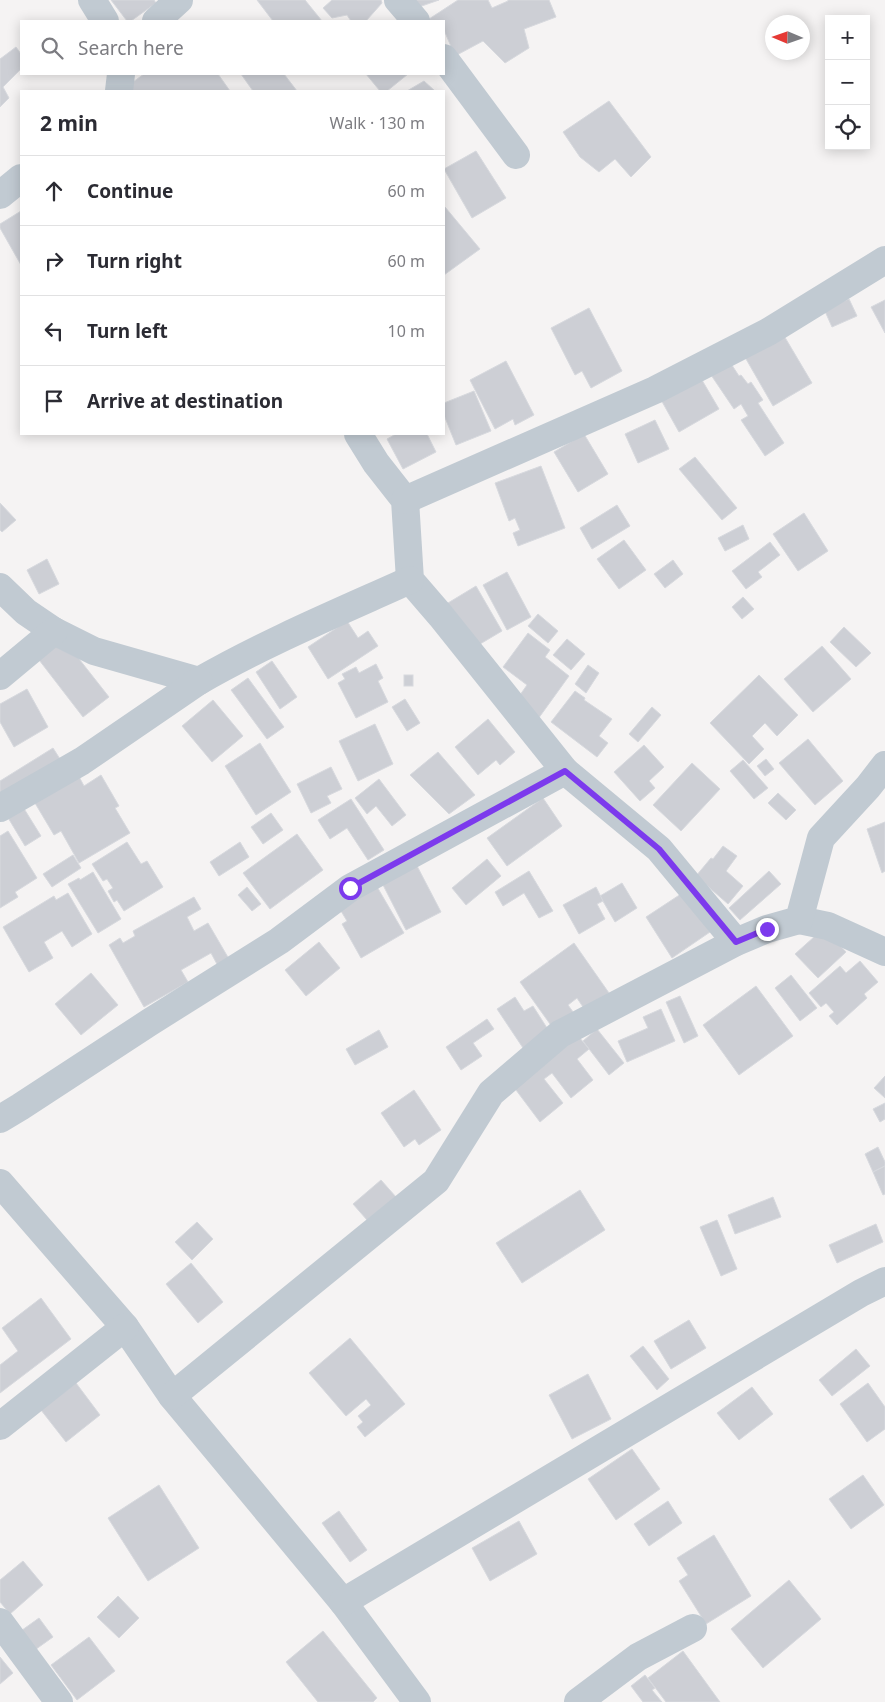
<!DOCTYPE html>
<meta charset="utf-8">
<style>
:root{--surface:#fff;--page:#f2f2f3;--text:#2b2b33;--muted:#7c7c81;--line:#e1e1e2}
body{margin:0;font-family:"Noto Sans",sans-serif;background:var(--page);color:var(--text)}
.controls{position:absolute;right:15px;top:15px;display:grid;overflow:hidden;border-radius:0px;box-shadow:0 2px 12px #0003}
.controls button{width:45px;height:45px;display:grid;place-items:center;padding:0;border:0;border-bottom:1px solid var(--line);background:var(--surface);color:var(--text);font:25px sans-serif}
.compass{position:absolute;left:765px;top:15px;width:45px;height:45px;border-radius:50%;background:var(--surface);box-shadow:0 2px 12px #0003;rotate:272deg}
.stop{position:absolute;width:15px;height:15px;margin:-11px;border:4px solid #7c3aed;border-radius:50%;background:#fff}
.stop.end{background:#7c3aed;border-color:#fff;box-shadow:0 1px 5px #0008}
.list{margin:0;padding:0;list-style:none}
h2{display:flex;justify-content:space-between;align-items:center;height:65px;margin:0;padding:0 20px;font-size:21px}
h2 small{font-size:16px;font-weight:400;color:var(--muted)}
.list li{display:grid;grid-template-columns:32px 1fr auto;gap:15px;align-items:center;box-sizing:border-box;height:70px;padding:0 20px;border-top:1px solid var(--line)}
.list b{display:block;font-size:19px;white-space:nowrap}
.list em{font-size:16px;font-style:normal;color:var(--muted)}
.icon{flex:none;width:28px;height:28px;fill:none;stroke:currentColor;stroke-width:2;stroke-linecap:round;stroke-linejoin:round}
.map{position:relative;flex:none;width:885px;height:1702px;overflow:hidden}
.search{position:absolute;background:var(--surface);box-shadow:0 2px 12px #0003;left:20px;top:20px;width:425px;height:55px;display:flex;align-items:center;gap:12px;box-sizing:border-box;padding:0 18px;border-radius:0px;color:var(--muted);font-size:19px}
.panel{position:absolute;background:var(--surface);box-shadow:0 2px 12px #0003;left:20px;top:90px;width:425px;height:345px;border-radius:0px}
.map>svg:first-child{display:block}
.building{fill:#cdcfd5;stroke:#d7d9de}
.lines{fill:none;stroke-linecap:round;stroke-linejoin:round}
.minor{stroke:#c1cad2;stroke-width:28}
.route{stroke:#7c3aed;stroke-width:6}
</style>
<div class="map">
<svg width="885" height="1702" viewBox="0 0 885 1702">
<rect width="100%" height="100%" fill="#f5f3f3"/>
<g class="building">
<polygon points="111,0 154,0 156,3 131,21 127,21"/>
<polygon points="257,0 305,0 322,21 273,21"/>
<polygon points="332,0 381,0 382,3 366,21 351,21 347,15 332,18 323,8"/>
<polygon points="412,0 439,0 416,8"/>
<polygon points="458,0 488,0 492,8 508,1 508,0 549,0 556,17 524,29 529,48 505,63 483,41 455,56 444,30 444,21 429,21 429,19"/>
<polygon points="16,47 21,54 21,69 3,87 9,98 0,107 0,59"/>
<polygon points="144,74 218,74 230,91 123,91 122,90"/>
<polygon points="241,74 284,74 297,91 253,91"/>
<polygon points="366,74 408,74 387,91 380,91"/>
<polygon points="424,81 435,91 407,91"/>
<polygon points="609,101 651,157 631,177 615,159 599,172 580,157 563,132"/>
<polygon points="476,151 506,198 472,218 444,169"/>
<polygon points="445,207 480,249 444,275 444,208"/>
<polygon points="21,211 21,265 0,228 0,224"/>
<polygon points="849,299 857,316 832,327 824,309"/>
<polygon points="885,300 885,333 871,307"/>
<polygon points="589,308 622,371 591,388 582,371 575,375 551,328"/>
<polygon points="780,329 812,383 773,406 742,352"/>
<polygon points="728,359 739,376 741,375 748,384 751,382 763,400 758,403 784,443 765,456 741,420 748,416 741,404 734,409 709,372"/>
<polygon points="506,361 534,415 515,425 513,419 495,429 470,380"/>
<polygon points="699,375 719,409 679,432 660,398"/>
<polygon points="474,391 491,431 456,445 444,415 444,403"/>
<polygon points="655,420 669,449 638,463 625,434"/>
<polygon points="396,434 427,434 436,452 403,469 387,439"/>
<polygon points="584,434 608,474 578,492 554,452"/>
<polygon points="695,457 737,508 722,520 679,469"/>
<polygon points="541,466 565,528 518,546 513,533 520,530 515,518 509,521 495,483"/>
<polygon points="0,503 16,520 2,532 0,530"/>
<polygon points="617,505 630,526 592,549 580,528"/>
<polygon points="804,513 828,551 798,571 773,534"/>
<polygon points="743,525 749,539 725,551 718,538"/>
<polygon points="624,540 646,570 619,589 597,559"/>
<polygon points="770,542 780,555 758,572 762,577 746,589 732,571"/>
<polygon points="47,559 59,584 39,594 27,570"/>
<polygon points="673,560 683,574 665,588 654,574"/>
<polygon points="507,572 531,617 507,630 483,585"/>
<polygon points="476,586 502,631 475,647 443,606"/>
<polygon points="743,597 754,609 742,619 732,607"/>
<polygon points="538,614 558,631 548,643 528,626"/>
<polygon points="347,621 358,638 368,631 378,646 328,679 308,647"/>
<polygon points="844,627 871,653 856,667 830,642"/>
<polygon points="528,633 550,650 545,657 569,676 538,719 515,702 527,685 503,667"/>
<polygon points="61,636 109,697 83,717 36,656"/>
<polygon points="567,639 585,654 571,670 553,655"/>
<polygon points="822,646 851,679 813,712 784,679"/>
<polygon points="272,661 297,697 280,709 256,672"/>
<polygon points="376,664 383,678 378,681 388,702 356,718 338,683 345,679 342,674 356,667 359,673"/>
<polygon points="588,665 599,673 586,693 575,684"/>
<rect x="404" y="675" width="9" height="11"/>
<polygon points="759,675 798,715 777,736 765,723 752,736 764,749 749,764 710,723"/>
<polygon points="248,678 284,727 267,739 231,690"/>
<polygon points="27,689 48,727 14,747 0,722 0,704"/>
<polygon points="575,691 585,698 584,700 612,719 599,736 608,743 597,757 551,722"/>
<polygon points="405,699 420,723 407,731 392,707"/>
<polygon points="213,700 243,736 212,762 182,726"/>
<polygon points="652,707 661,715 638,742 629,734"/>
<polygon points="488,719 515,752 500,765 496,760 478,775 455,747"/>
<polygon points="375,724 393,764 358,781 339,741"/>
<polygon points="808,739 843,781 815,805 779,763"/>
<polygon points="260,743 291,792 256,815 225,766"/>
<polygon points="644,745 664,767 649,781 655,788 640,801 614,772"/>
<polygon points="53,748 60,759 0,797 0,781"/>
<polygon points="438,752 475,795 449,814 410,775"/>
<polygon points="766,759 774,769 765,776 757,766"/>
<polygon points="743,760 768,788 754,799 730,771"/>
<polygon points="692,763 720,789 681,831 653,805"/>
<polygon points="331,767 342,789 327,796 331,803 311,813 297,784"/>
<polygon points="76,771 84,786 101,775 119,806 115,808 130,833 79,863 61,831 54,835 32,798"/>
<polygon points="379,779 406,815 392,826 376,806 367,814 355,798"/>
<polygon points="778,793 796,810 786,820 768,803"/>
<polygon points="543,798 562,826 507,866 487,838"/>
<polygon points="351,799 384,850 368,860 347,828 330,839 318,820"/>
<polygon points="23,807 41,836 25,846 7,816"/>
<polygon points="271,813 283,830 263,844 251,827"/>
<polygon points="885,822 885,871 882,873 867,829"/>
<polygon points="8,831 37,878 15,892 18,897 0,908 0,836"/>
<polygon points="297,834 323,870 270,909 243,873"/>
<polygon points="127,842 141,864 147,861 163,887 124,911 117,900 114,902 108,891 113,888 107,879 103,881 92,864"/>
<polygon points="240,842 249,857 219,876 210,862"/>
<polygon points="723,846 737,856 726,871 743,886 728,904 696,876 711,858 713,859"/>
<polygon points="73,855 81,868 52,887 43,874"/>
<polygon points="487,859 501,876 466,905 452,888"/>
<polygon points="416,864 441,912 406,930 382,883"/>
<polygon points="529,871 553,911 539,918 524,893 503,906 495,892"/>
<polygon points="769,871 781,884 740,920 729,908"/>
<polygon points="93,872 121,919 98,933 68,884 79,878 80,880"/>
<polygon points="622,883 637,908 615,922 600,896"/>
<polygon points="376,885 404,933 361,958 342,924 347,921 338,906"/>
<polygon points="247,887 261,904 252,911 238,895"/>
<polygon points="596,887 603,901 597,904 605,919 579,934 563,905"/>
<polygon points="684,892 710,932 672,958 646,917"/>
<polygon points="68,893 92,934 72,947 62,931 44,942 53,958 29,972 3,927 54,896 56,900"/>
<polygon points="194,897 201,909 187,917 194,931 208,923 229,959 218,966 211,953 181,970 188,982 144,1007 109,945 120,938 123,943 135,936 133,931"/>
<polygon points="824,928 846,952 818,978 795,954"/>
<polygon points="319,942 340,968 306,996 285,970"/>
<polygon points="574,943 609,993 585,1010 577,998 568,1005 576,1016 555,1031 520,982"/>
<polygon points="860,961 878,982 864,994 867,998 837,1025 829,1016 834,1012 826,1003 821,1007 809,993 840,966 846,973"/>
<polygon points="91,973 118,1005 81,1035 55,1004"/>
<polygon points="791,975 817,1008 800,1021 775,988"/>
<polygon points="756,986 793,1036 739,1075 703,1025"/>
<polygon points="680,996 698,1036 684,1043 666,1002"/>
<polygon points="515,997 524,1011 533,1006 549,1031 523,1048 497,1009"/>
<polygon points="661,1009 675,1041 627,1062 618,1041 648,1028 643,1017"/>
<polygon points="487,1019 494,1029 473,1043 482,1056 461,1070 446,1047"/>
<polygon points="597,1029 624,1063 609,1075 583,1041"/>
<polygon points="379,1030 388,1047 355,1065 346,1049"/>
<polygon points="574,1031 589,1049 577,1059 593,1080 571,1098 552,1073 544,1079 563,1103 540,1122 510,1082"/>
<polygon points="885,1076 885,1098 874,1088"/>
<polygon points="414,1090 441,1130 419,1145 415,1139 404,1147 381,1113"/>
<polygon points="885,1103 885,1119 880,1122 873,1109"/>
<polygon points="878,1147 885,1162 885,1166 873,1172 865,1154"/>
<polygon points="885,1166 885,1194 883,1195 873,1172"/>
<polygon points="381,1180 396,1197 367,1220 353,1204"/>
<polygon points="580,1190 605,1230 522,1283 496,1243"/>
<polygon points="773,1197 781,1217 735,1234 728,1215"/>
<polygon points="717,1220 737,1269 721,1276 700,1227"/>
<polygon points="197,1222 213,1239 192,1260 175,1242"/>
<polygon points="876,1224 883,1242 837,1263 829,1245"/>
<polygon points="191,1263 223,1302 198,1323 166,1284"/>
<polygon points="41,1298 71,1339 0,1393 0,1365 18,1351 2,1328"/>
<polygon points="689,1320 706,1348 671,1369 654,1341"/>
<polygon points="350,1338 405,1404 365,1437 357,1427 363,1422 358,1416 371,1405 366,1399 346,1416 309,1373"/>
<polygon points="643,1346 669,1379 657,1390 630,1356"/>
<polygon points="856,1349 870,1366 832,1396 819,1380"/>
<polygon points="588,1374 611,1419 572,1439 549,1395"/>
<polygon points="76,1383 100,1415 66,1442 41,1410"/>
<polygon points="868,1383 885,1407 885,1429 867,1442 840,1404"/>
<polygon points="752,1387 773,1414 739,1440 717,1413"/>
<polygon points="632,1449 660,1489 616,1520 588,1479"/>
<polygon points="863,1475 884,1505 851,1529 829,1499"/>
<polygon points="159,1485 199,1548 148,1581 108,1518"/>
<polygon points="668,1501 682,1523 649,1546 634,1524"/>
<polygon points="339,1511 367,1550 350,1562 322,1523"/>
<polygon points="519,1521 537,1554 490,1581 472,1548"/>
<polygon points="714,1535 751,1596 706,1624 679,1581 688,1575 677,1558"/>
<polygon points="23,1561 43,1585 10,1614 0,1602 0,1580"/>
<polygon points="789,1580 821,1619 763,1668 731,1629"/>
<polygon points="118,1596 139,1618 119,1638 97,1617"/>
<polygon points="39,1618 53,1637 32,1652 18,1633"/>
<polygon points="323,1631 377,1698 373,1702 318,1702 286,1662"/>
<polygon points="89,1637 115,1671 77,1700 51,1665"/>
<polygon points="683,1651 720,1702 666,1702 648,1678"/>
<polygon points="0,1657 13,1673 0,1684"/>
<polygon points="645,1675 655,1688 652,1690 662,1702 643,1702 631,1686"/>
</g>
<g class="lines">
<g class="minor">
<polyline points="92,0 105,21"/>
<polyline points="398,0 416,21"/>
<polyline points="156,21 179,0"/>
<polyline points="444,58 516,155"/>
<polyline points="119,91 121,74"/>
<polyline points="0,195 21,178"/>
<polyline points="358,434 376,463 405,500 410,580 441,616 565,771 659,849 736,942"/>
<polyline points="405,500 655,390 768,332 885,260"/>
<path d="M0,587l26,25 28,19 40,20 105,30c68,-39 140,-69 211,-101"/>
<polyline points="0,676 54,631"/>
<polyline points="0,808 82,761 199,681"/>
<polyline points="799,920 828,926 885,952"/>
<polyline points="0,1119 20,1107 150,1022 279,941 350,888 565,771"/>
<polyline points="0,1183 125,1327 172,1396 343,1602 417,1702"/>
<polyline points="172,1396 436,1181 491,1093 560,1034 736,942 767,929 799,920 821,838 868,787 885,765"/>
<polyline points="0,1426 125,1327"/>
<polyline points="343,1602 861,1293 885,1281"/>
<polyline points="0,1622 59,1702"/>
<polyline points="578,1702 638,1657 693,1628"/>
</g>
</g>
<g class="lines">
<polyline class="route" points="350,888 565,771 659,849 736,942 767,929"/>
</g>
</svg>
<div class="controls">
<button>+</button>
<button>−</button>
<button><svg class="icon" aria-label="locate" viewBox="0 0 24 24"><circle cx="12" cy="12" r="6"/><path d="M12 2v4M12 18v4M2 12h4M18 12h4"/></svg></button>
</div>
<svg class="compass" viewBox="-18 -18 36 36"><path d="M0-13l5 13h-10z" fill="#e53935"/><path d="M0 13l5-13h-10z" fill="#7c7c81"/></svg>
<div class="stop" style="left:350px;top:888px"></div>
<div class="stop end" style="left:767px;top:929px"></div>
<div class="search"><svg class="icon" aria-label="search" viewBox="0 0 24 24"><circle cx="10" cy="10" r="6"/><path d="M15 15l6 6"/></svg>Search here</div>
<section class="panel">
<h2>2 min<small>Walk · 130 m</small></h2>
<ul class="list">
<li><svg class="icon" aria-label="ahead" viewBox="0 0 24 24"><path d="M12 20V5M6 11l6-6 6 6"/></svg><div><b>Continue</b></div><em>60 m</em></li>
<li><svg class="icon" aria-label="right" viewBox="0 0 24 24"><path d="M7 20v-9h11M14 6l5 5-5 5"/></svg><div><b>Turn right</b></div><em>60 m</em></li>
<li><svg class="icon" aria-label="left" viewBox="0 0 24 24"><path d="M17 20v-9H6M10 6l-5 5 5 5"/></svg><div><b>Turn left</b></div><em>10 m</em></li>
<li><svg class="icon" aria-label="arrive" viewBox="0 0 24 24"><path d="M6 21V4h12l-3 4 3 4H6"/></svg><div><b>Arrive at destination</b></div></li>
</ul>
</section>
</div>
